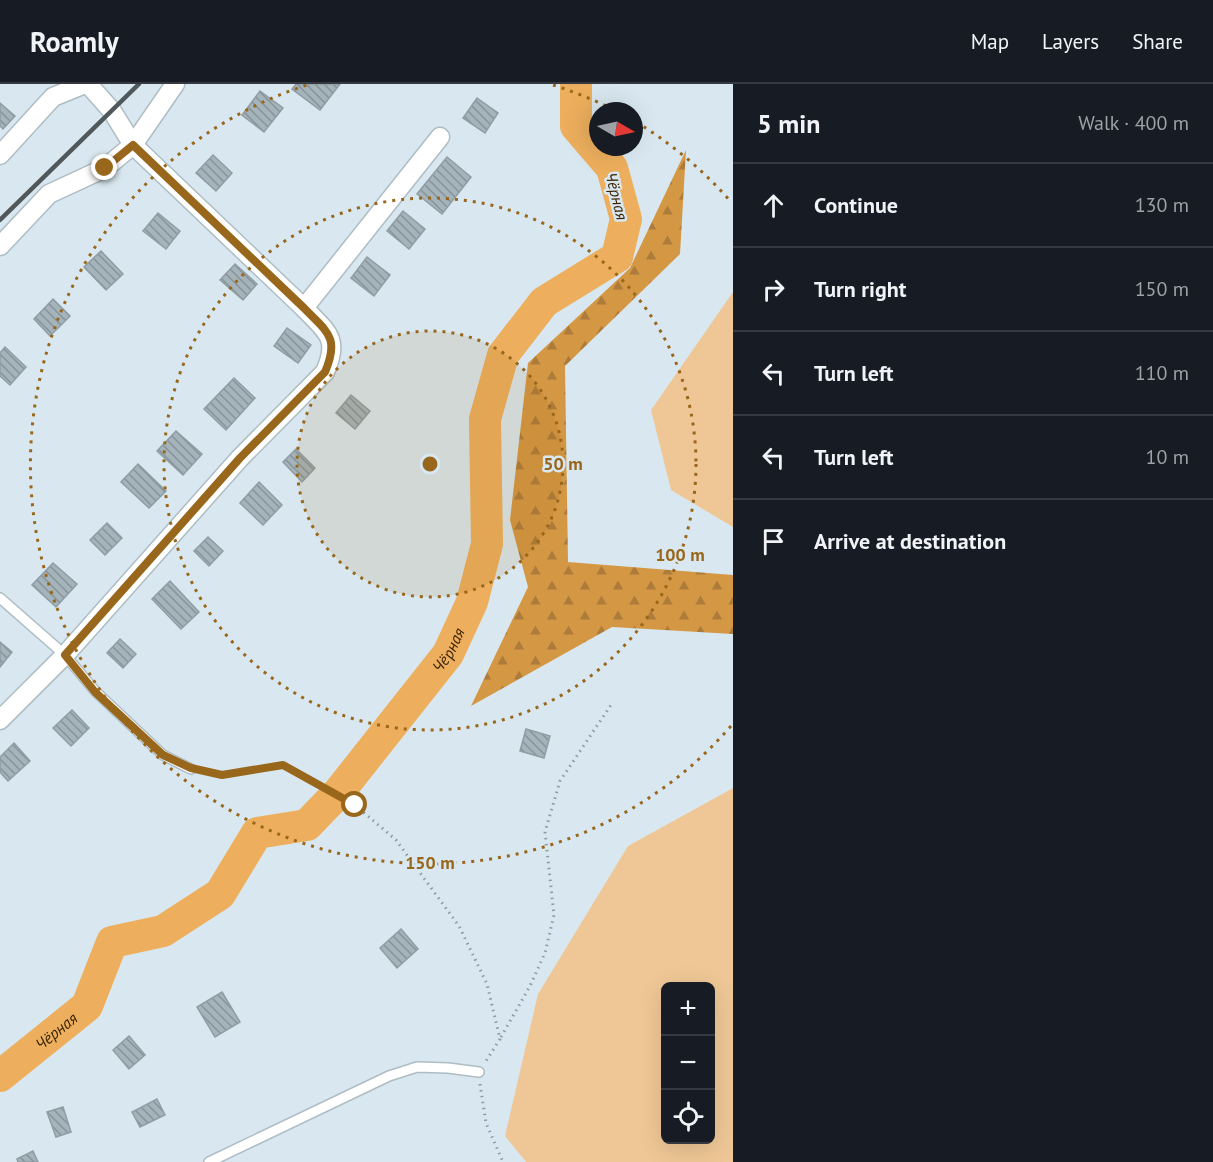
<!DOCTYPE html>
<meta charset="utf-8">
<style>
:root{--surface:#171b24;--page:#20242c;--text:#f1f3f6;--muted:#9ea1a6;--line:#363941}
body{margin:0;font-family:"PT Sans",sans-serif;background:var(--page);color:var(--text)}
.controls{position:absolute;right:18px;bottom:18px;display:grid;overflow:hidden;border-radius:9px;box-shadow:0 6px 24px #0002}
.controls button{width:54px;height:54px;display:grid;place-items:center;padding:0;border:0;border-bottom:2px solid var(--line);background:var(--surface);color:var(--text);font:30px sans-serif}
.compass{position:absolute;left:589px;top:18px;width:54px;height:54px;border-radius:50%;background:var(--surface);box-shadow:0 6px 24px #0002;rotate:99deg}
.stop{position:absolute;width:18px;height:18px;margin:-14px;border:4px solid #99671b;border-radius:50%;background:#fff}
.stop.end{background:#99671b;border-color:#fff;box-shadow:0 2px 6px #0008}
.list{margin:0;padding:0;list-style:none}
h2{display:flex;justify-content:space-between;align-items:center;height:78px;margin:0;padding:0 24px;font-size:26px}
h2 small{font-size:20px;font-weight:400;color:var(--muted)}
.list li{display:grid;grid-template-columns:39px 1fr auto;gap:18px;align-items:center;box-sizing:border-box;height:84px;padding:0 24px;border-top:2px solid var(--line)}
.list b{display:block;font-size:22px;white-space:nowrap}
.list em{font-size:20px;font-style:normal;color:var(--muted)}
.icon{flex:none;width:33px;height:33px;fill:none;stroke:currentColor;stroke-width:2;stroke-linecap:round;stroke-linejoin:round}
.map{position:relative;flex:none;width:733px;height:1078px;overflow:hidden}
header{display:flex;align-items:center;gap:36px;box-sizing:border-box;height:84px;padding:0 30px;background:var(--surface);border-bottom:2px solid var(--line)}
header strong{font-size:28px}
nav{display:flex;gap:33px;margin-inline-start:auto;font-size:21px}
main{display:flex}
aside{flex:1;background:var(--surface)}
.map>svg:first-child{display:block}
.grass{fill:#efc796;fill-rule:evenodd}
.forest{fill:url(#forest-firs)}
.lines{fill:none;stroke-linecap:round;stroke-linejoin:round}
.river{stroke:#edaf5d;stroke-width:32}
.building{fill:url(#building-back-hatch);stroke:#8f9da4;stroke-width:1.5}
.lane-casing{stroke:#aebdc4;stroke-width:12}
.street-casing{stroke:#aebdc4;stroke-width:21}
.path{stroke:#8f9a9f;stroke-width:3;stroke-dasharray:1.5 4.5;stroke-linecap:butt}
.lane{stroke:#fff;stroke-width:9}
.street{stroke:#fff;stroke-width:18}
.rail{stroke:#50585c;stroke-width:4.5}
.route{stroke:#99671b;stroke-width:8}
.ring{fill:none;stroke:#99671b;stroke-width:3;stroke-dasharray:3 6}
.labels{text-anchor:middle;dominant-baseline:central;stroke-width:5;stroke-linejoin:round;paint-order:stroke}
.water-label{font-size:16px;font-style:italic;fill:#3b2300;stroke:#d9e8f0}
.centre{fill:#99671b;stroke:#d9e8f0;stroke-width:3}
.ring-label{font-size:18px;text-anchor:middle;font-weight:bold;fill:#99671b;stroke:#d9e8f0;stroke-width:5;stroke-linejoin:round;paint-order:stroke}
</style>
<header>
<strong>Roamly</strong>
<nav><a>Map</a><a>Layers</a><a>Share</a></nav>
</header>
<main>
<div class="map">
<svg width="733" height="1078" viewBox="0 0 733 1078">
<defs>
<pattern id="forest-firs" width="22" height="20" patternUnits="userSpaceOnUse" patternTransform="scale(1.5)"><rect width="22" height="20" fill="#d49744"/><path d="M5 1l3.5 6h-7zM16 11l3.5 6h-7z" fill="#ad7c3a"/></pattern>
<pattern id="building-back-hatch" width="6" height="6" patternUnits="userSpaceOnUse" patternTransform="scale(1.5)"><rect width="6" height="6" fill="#a5b4bb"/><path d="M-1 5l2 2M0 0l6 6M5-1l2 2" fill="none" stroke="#879399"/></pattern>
</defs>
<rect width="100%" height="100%" fill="#d9e8f0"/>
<g class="grass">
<polygon points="733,208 733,443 671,406 651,326"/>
<path d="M733,704v374h-207l-21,-26 33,-142 90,-148zM666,902h44v154h-44z"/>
</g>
<polygon class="forest" points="686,66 680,170 565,282 568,478 733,491 733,550 612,543 471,622 528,503 510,436 528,279 630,184"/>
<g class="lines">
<path class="river" id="s1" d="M0,992l87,-70 25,-64 51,-11 57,-37 37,-61 50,-8 31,-32 110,-139 24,-52 15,-58 -2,-125 18,-64 41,-53 73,-45 9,-38 -14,-51 -36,-42v-42"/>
</g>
<g class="building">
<polygon points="296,0 340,0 320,26 292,5"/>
<polygon points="260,7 283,24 264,48 242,31"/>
<polygon points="477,14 498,29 485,49 463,34"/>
<polygon points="0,19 15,32 3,45 0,42"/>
<polygon points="213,71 232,89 216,107 196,89"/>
<polygon points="447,73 471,93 442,130 417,110"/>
<polygon points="403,127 425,145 409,165 387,147"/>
<polygon points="158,129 180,147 166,165 143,147"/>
<polygon points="101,167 123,190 106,206 84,183"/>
<polygon points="367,173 390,191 374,212 351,194"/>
<polygon points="235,180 257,200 243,216 220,196"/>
<polygon points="53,215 70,232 50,252 34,235"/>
<polygon points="287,244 311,261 298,279 274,262"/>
<polygon points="5,263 26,283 10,301 0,292 0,269"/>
<polygon points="234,294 255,314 226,346 204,325"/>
<polygon points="351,311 370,327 355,345 336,329"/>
<polygon points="176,347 202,370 183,391 157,367"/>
<polygon points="296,365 315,384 302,398 283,378"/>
<polygon points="138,380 166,407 149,424 121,398"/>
<polygon points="259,398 282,421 263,441 240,419"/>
<polygon points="107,439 122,454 105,471 90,456"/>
<polygon points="208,453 223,467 209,482 194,467"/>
<polygon points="53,479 77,500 56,523 32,501"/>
<polygon points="170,497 199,528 181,545 152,515"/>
<polygon points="120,555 136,570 123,584 107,569"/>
<polygon points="0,558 12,568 0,583"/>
<polygon points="72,626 89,644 71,662 53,644"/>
<polygon points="526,645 550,652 544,674 520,667"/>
<polygon points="14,659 30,677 8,697 0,688 0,673"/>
<polygon points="401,845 418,865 397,884 380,864"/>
<polygon points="222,908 240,938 215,953 197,923"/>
<polygon points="129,952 145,971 129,985 113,966"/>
<polygon points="157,1015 165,1031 140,1043 132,1028"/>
<polygon points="63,1023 71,1048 56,1053 47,1028"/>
<polygon points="33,1067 38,1078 18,1078 17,1075"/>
</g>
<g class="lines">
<g class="lane-casing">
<g id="lane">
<polyline points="0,514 65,571 95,607 163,671 191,685"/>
<polyline points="209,1078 389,992 417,983 448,984 479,988"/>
</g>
</g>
<g class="street-casing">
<g id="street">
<polyline points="0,71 53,13 85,0"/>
<polyline points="0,162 49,110 105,84 133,61 175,0"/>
<polyline points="304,224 440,53"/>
<path d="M0,636l65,-65 175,-197 85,-86c15,-34 2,-40 -21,-64l-171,-163 -21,-34 -24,-27"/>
</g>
</g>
<g class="path">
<polyline points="204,687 222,691 283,681 355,721 396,756 459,842 487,900 500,955 486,977"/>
<polyline points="501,953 530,902 545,869 554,831 545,748 560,697 613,618"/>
<polyline points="480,1000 486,1039 503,1078"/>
</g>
<use href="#lane" class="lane"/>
<use href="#street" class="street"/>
<polyline class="rail" points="0,136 139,0"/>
</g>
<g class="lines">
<path class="route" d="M105,84l28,-23 171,163c23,24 36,29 21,64l-85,86 -175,197 30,37 68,63 28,13 31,7 61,-10 72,40"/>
</g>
<circle cx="430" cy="380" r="133" fill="#99671b" fill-opacity=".12"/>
<g class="ring">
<circle cx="430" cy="380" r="133"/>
<circle cx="430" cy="380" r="266"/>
<path d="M731 642A399 399 0 1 1 307 1M553 1A399 399 0 0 1 614 26M636 38A399 399 0 0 1 731 118"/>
</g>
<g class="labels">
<g class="water-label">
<text transform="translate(617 112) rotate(76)">Чёрная</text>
<text stroke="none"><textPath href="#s1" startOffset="648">Чёрная</textPath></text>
<text stroke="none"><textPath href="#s1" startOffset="72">Чёрная</textPath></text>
</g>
</g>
<circle cx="430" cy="380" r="9" class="centre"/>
<g class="ring-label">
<text x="563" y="386">50 m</text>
<text x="680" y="477">100 m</text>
<text x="430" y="785">150 m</text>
</g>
</svg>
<div class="controls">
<button>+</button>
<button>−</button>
<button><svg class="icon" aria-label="locate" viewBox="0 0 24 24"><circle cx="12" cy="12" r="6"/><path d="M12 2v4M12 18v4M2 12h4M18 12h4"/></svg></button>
</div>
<svg class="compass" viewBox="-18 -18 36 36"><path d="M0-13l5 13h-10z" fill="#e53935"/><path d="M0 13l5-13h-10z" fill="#9ea1a6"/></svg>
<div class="stop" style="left:355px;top:721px"></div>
<div class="stop end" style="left:105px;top:84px"></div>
</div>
<aside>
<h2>5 min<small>Walk · 400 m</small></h2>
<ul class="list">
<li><svg class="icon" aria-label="ahead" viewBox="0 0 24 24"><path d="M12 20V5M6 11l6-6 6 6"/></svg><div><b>Continue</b></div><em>130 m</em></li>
<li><svg class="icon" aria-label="right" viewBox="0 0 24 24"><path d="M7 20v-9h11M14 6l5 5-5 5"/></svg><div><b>Turn right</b></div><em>150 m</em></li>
<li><svg class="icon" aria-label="left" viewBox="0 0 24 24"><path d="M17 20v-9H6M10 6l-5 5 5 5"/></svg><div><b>Turn left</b></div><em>110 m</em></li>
<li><svg class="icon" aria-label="left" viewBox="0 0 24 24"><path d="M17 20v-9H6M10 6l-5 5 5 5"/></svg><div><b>Turn left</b></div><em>10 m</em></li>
<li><svg class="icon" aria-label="arrive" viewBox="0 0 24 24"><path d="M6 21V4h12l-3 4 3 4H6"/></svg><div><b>Arrive at destination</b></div></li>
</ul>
</aside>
</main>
